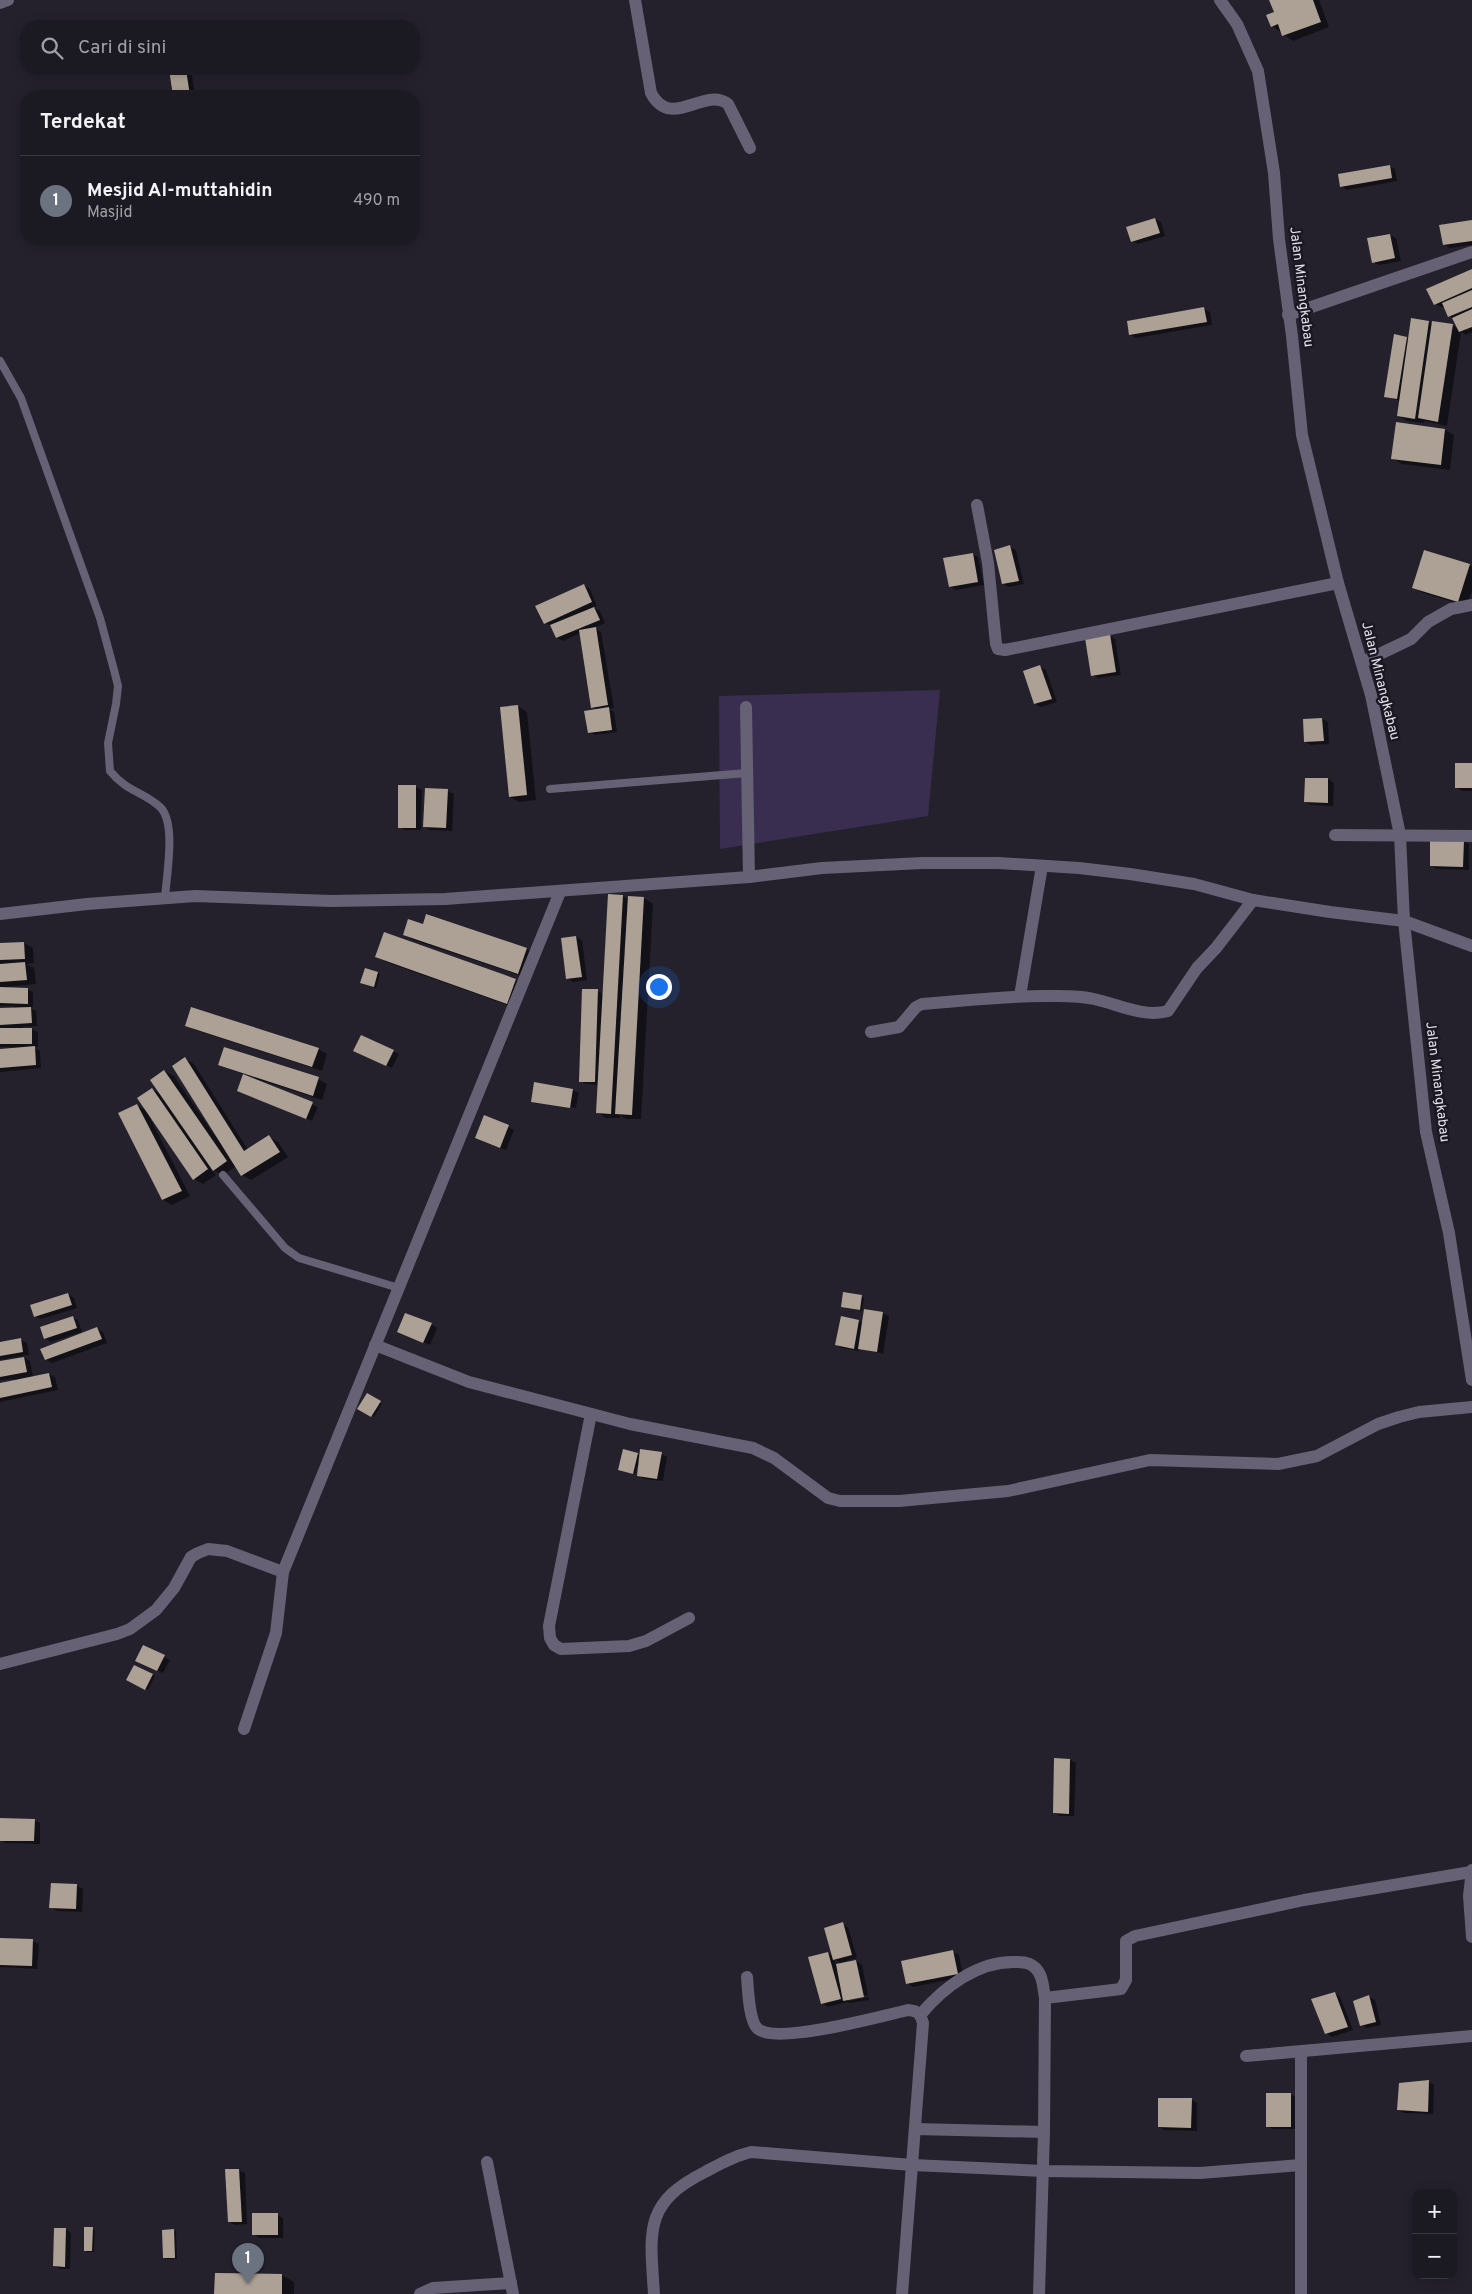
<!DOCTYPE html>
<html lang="id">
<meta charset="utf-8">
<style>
:root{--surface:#1b1922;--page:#24222a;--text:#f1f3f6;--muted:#a0a0a5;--line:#393840;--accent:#eea73d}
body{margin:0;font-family:Overpass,sans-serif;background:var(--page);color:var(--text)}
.controls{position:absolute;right:15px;bottom:15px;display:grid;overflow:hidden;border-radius:10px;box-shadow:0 2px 12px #0003}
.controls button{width:45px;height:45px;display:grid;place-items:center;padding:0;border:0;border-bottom:1px solid var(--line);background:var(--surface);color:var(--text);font:25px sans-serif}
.you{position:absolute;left:658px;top:986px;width:18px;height:18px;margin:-12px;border:4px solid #fff;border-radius:50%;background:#1a73e8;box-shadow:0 0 0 8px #1a73e833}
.badge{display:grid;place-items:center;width:32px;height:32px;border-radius:50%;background:var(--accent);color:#fff;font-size:16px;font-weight:700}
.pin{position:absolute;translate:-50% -41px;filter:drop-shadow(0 1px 2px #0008)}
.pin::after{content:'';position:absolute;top:26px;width:18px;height:15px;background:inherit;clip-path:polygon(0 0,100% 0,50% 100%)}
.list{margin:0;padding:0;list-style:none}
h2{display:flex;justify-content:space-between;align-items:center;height:65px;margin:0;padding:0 20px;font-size:21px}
h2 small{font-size:16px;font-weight:400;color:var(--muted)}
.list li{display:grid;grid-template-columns:32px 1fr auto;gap:15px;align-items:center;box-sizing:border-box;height:90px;padding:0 20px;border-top:1px solid var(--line)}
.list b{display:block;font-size:19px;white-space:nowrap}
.list p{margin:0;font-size:16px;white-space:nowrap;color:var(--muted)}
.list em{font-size:16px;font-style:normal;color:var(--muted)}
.icon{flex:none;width:28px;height:28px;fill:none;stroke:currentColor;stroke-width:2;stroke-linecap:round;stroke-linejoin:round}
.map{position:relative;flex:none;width:1472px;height:2294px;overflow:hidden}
.search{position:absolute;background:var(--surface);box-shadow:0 2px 12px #0003;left:20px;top:20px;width:400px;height:55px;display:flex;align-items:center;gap:12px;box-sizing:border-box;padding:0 18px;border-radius:20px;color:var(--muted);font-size:19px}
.panel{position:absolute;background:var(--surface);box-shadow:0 2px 12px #0003;left:20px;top:90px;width:400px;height:155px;border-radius:20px}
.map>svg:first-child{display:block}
.green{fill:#392e50}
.shadow{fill:#0007;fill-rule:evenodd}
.building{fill:#aca194}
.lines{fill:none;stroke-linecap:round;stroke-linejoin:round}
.service{stroke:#666174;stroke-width:8}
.minor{stroke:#666174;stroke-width:12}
.tertiary{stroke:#666174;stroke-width:12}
.labels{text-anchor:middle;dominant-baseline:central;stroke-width:5;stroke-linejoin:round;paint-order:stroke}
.street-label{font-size:14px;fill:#e5e3eb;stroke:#1b1823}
</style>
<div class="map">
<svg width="1472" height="2294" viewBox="0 0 1472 2294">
<rect width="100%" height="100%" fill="#24212d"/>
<polygon class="green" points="940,690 928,816 720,849 719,696"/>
<g class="shadow">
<polygon points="1270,0 1319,0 1329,27 1293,41 1272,26 1275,13"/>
<polygon points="170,69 191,69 195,96 174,96"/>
<polygon points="1389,166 1395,169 1397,181 1347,190 1341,186"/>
<polygon points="1155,219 1161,222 1165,236 1138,244 1132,241 1128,227"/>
<polygon points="1472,221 1472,245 1450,248 1444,245"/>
<polygon points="1390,235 1396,238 1401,261 1379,265 1373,262"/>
<polygon points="1472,270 1472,332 1466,335 1461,332 1447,426 1424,421 1424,423 1407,421 1398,416 1400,401 1385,396 1407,338 1409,339 1429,322 1433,325 1452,325 1459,329 1446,309 1435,304"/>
<polygon points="1204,309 1210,312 1212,325 1136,338 1130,335"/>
<polygon points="1397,424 1445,430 1454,435 1450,470 1402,464 1393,459"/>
<polygon points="1010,547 1016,550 1024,584 1009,587 1003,584"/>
<polygon points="972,554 978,557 984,585 956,590 950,587"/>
<polygon points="1469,565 1472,567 1472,591 1467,606 1423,593 1414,588"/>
<polygon points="584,585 590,589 597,606 593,607 600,611 605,623 594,628 601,632 614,708 609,709 614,712 617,732 595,735 589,732 598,710 592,707 581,633 563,641 557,638 552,626 545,623"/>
<polygon points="1110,636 1115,639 1121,675 1098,678 1092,675"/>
<polygon points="1040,667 1046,670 1057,702 1041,707 1035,704"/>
<polygon points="518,706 527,712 536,800 519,802 510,797 501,708"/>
<polygon points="1322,719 1328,722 1329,744 1311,745 1305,742"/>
<polygon points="1472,764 1472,791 1462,791 1456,787"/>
<polygon points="1306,779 1328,779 1334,783 1333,806 1311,805 1306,802"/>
<polygon points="399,787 416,787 422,790 421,830 405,830 399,827"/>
<polygon points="426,789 448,791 454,794 452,831 430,830 424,827"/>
<polygon points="1463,841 1469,844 1469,870 1437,869 1431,866"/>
<polygon points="623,896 629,900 629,897 644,898 653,904 641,1119 626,1119 620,1115 620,1118 606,1118 597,1112 598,1085 586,1084 580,1081 597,991 603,994"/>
<polygon points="427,916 527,949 536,955 528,978 413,940 404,934 424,926"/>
<polygon points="576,937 582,940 587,980 573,982 567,978 562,939"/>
<polygon points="24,943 33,948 34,963 26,964 34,968 36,984 5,987 5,988 27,989 33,992 33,1007 28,1007 36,1011 37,1026 22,1027 22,1029 32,1029 38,1032 38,1047 33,1047 40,1051 41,1068 0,1072 0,1050 13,1049 12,1047 0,1047 0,1009 14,1008 14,1006 0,1006 0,945"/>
<polygon points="377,957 516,980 525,985 516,1008 386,962"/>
<polygon points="378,973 380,974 376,988 364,984"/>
<polygon points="186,1025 318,1049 327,1054 322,1071 195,1030"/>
<polygon points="393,1051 399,1054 392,1068 360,1054"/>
<polygon points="185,1059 194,1064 248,1150 269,1137 278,1142 288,1157 251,1180 242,1175 236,1166 223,1175 213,1170 216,1175 203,1184 194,1179 153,1119 151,1120 190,1196 172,1205 163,1200 120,1114 137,1105 147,1111 152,1089 163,1095 165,1071 174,1076 215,1136 217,1135"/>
<polygon points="220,1064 318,1079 327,1084 322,1100 253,1078 253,1079 318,1107 312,1121 238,1090 244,1075"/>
<polygon points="573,1090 579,1093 576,1108 537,1101 537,1104 532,1101"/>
<polygon points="485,1117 514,1130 506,1150 482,1141"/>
<polygon points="68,1294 74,1298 77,1308 41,1319 35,1316"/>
<polygon points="862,1296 864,1298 862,1311 842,1306"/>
<polygon points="883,1313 889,1316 883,1354 860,1348 859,1351 842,1348 837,1345 859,1321 863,1323"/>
<polygon points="72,1317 78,1320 82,1332 51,1342 45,1338"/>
<polygon points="431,1324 437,1328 430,1345 404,1335"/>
<polygon points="97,1329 103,1332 107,1343 52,1363 46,1360"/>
<polygon points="21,1340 27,1343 29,1355 21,1356 30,1361 33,1377 49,1374 55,1377 58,1390 0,1402 0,1384 14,1381 13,1379 0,1380 0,1363 21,1359 21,1356 0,1360 0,1343"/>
<polygon points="368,1394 382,1404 374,1417 359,1408"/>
<polygon points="637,1454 641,1456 661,1454 667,1457 663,1481 644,1479 638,1475 639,1466 637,1466 635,1474 622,1471"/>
<polygon points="164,1657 170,1660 163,1673 143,1664"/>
<polygon points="135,1666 155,1676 148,1690 128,1680"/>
<polygon points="1070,1760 1076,1763 1074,1816 1060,1816 1054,1813"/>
<polygon points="0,1819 34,1820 40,1823 40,1844 5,1843 0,1840"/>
<polygon points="52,1884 77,1886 83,1889 82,1912 57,1911 51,1907"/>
<path d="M842,1924l6,3 9,31 -14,4v2l13,-3 6,4 6,30 -20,4v2l21,-4v3l-19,3 -3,-1 -19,5 -6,-4 6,-50 5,3zM834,1959l8,5 -6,1z"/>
<polygon points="0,1939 33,1941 39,1944 37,1969 0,1967"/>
<polygon points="953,1952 959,1955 963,1977 913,1987 907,1983"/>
<polygon points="1335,1993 1340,1997 1353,2030 1332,2037 1326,2033"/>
<polygon points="1369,1997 1375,2000 1381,2025 1367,2028 1361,2025"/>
<polygon points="1428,2081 1434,2085 1433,2114 1404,2113 1398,2110"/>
<polygon points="1290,2094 1296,2097 1297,2129 1273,2129 1267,2126"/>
<polygon points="1192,2100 1197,2103 1197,2131 1165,2130 1159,2127"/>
<polygon points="239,2170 245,2173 247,2224 235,2225 229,2222"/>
<polygon points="277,2215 283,2218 283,2238 259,2238 254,2234"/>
<polygon points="66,2229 71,2233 70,2269 60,2269 54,2265"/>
<polygon points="92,2229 95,2230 94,2252 87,2252 85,2250"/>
<polygon points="174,2230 176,2232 177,2259 166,2259 164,2258"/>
<polygon points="282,2275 294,2282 294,2294 215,2294"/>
</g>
<g class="building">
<polygon points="1269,0 1313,0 1321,22 1282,36 1278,24 1271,27 1266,15 1274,12"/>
<polygon points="169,69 186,69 190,96 173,96"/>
<polygon points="1390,165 1392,178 1340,187 1338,174"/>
<polygon points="1155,218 1160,233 1131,242 1126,227"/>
<polygon points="1472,220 1472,241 1443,245 1439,225"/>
<polygon points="1390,234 1395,258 1372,263 1367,238"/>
<polygon points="1472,269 1472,288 1434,305 1426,289"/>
<polygon points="1472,290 1472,307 1448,317 1442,303"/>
<polygon points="1204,307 1207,322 1129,335 1127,321"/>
<polygon points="1472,309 1472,327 1459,332 1452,318"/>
<polygon points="1411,318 1429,321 1415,419 1397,416"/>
<polygon points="1432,321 1453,324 1438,422 1418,418"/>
<polygon points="1394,334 1407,337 1397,399 1384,397"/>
<polygon points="1396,422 1445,429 1441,465 1391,459"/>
<polygon points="1010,545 1019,581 1002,584 994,550"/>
<polygon points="1424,550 1470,564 1458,602 1412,588"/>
<polygon points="973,553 978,582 949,587 943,558"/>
<polygon points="584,584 592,602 544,624 535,606"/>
<polygon points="594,607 600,620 556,638 550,625"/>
<polygon points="596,627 608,705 591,708 579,630"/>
<polygon points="1110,634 1116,672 1091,676 1085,638"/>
<polygon points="1040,665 1052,699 1034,704 1023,671"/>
<polygon points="518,705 527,795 509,797 500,707"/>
<polygon points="609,707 612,730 588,733 584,711"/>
<polygon points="1322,718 1324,741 1304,742 1303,719"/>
<rect x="1455" y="763" width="17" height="25"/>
<polygon points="1305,778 1328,778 1328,803 1304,802"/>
<rect x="398" y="785" width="18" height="43"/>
<polygon points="425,788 448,789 446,828 423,827"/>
<polygon points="1430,839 1464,840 1463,867 1430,866"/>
<polygon points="608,894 623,895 611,1114 596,1113"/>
<polygon points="628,896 644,897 632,1115 615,1114"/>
<polygon points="426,914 527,948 518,974 403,935 408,919 423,924"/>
<polygon points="384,932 516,979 507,1004 375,957"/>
<polygon points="576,936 582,977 566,979 561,938"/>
<polygon points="24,942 25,959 0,960 0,943"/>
<polygon points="25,962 27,980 0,982 0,964"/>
<polygon points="365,968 378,972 374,987 360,983"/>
<polygon points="0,987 28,988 28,1004 0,1003"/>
<polygon points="582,989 598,989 595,1082 579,1082"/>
<polygon points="31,1007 32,1023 0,1025 0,1008"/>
<polygon points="191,1007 319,1048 312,1067 185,1026"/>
<rect x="0" y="1028" width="32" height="16"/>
<polygon points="361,1035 394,1050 386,1066 353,1051"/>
<polygon points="35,1046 36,1065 0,1068 0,1049"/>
<polygon points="224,1047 319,1077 313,1096 218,1065"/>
<polygon points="185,1057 244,1151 269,1135 280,1152 241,1176 172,1066"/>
<polygon points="164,1070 227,1161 213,1171 150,1080"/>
<polygon points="243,1074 313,1102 306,1119 237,1091"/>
<polygon points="534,1082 573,1089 570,1108 531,1102"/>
<polygon points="152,1088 208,1169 193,1180 137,1098"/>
<polygon points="137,1104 182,1191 162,1200 118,1113"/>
<polygon points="484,1115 509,1125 500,1148 475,1138"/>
<polygon points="843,1292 862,1295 860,1310 841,1307"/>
<polygon points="68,1293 72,1305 34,1317 30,1305"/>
<polygon points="864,1309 883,1312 877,1352 858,1349"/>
<polygon points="405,1313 432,1323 423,1343 397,1332"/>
<polygon points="73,1316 77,1328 44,1339 40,1327"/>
<polygon points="841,1316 859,1320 854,1349 835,1345"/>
<polygon points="97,1327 102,1339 45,1360 40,1349"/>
<polygon points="21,1338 23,1352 0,1356 0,1342"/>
<polygon points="24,1357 27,1372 0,1377 0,1361"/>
<polygon points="49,1373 52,1387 0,1398 0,1383"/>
<polygon points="367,1393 381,1401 371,1417 357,1409"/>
<polygon points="623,1449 638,1453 633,1474 618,1470"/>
<polygon points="640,1449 662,1452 657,1479 637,1476"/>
<polygon points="143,1645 165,1655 157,1671 135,1661"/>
<polygon points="134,1665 153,1674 145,1690 126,1680"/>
<polygon points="1054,1758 1070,1759 1069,1814 1053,1813"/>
<polygon points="0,1818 35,1819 34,1841 0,1841"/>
<polygon points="51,1883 77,1884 76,1909 49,1908"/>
<polygon points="843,1922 852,1955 833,1960 824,1928"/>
<polygon points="0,1938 33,1939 32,1966 0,1965"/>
<polygon points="953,1950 958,1974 906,1984 901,1961"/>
<polygon points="828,1952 841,1999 821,2004 808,1957"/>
<polygon points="856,1960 864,1997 843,2001 836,1964"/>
<polygon points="1335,1992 1348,2027 1325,2034 1311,1999"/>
<polygon points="1369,1995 1376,2022 1360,2026 1353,2001"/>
<polygon points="1429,2080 1428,2112 1397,2110 1399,2083"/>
<rect x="1266" y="2093" width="25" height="34"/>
<polygon points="1158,2098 1192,2098 1191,2128 1158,2127"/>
<polygon points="225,2169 239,2169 242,2222 228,2222"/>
<rect x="252" y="2213" width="26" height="22"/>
<polygon points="84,2227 93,2227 92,2251 84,2251"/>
<polygon points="54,2228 66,2228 65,2267 53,2266"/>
<polygon points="174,2229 175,2258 163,2258 162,2230"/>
<polygon points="215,2273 282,2274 282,2294 214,2294"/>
</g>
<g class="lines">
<g class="service">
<path d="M0,361l21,37 79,220 14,52 4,16 -2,18 -8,39 2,28c17,21 34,21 50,36 17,16 6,70 5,92"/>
<polyline points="550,789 747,773"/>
<polyline points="223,1175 285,1248 299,1258 399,1288"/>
</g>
<g class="minor">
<path d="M635,0l16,93c20,38 53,-7 77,11l22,44"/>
<polyline points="1220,0 1237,24 1258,71 1274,173 1279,239 1292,336 1302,435 1338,583 1371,695 1400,835 1404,921 1426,1132 1449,1233 1472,1380"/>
<polyline points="1288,315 1472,252"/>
<polyline points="977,505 988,563 996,644 998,649 1005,650 1338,583"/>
<polyline points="1363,662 1411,639 1428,622 1451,609 1472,605"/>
<polyline points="746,707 749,877"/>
<polyline points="1335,835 1472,836"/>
<polyline points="0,914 87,904 195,896 331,901 445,899 749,877 822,868 922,863 998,863 1079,868 1130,874 1194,884 1253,900 1330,912 1404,921 1472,946"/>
<polyline points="1020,996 1042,866"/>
<path d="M871,1032l28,-5 17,-20 6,-3c41,-3 82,-8 122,-8 17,0 34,-1 50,3 24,5 50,19 74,12l29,-43 19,-20 37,-48"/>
<polyline points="375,1345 469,1382 630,1424 753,1448 774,1458 828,1498 840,1501 899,1501 1008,1491 1150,1460 1278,1464 1317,1456 1378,1424 1399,1417 1419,1412 1472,1407"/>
<polyline points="591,1414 549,1626 550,1638 554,1645 561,1649 629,1646 646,1641 689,1618"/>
<polyline points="0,1664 117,1634 130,1629 156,1610 174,1588 191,1557 198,1553 208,1549 227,1551 283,1572"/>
<polyline points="244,1729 276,1633 283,1572 560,892"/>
<polyline points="1472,1870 1469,1896 1472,1937"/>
<path d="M747,1977c1,12 2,45 11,52 19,16 124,-13 150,-19 10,1 12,3 15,13l-21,271"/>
<polyline points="1045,1998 1121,1989 1126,1980 1126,1941 1135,1936 1304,1900 1471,1872"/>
<path d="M921,2014c23,-27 57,-53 94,-52 6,0 13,0 18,4 10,7 10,21 12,32l-1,134 -5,162"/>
<polyline points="1301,2052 1301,2294"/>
<polyline points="1246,2056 1472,2036"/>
<polyline points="915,2129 1044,2132"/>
<polyline points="487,2162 513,2294"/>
<polyline points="420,2294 433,2288 511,2283"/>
<path d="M654,2294c-4,-62 -11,-91 51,-122 15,-8 29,-16 46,-20l161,13 131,6 157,2 100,-8"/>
</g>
<polyline class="tertiary" points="0,3 8,0"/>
</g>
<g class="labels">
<g class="street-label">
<text transform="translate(1301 287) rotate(83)">Jalan Minangkabau</text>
<text transform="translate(1380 681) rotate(76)">Jalan Minangkabau</text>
<text transform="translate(1437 1082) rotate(83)">Jalan Minangkabau</text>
</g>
</g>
</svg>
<div class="controls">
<button>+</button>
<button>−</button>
</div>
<div class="you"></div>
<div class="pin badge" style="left:248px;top:2284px;background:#6b7280">1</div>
<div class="search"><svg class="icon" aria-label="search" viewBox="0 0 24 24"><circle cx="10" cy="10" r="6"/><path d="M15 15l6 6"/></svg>Cari di sini</div>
<section class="panel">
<h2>Terdekat<small></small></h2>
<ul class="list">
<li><span class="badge" style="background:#6b7280">1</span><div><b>Mesjid Al-muttahidin</b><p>Masjid</p></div><em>490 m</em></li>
</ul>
</section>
</div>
